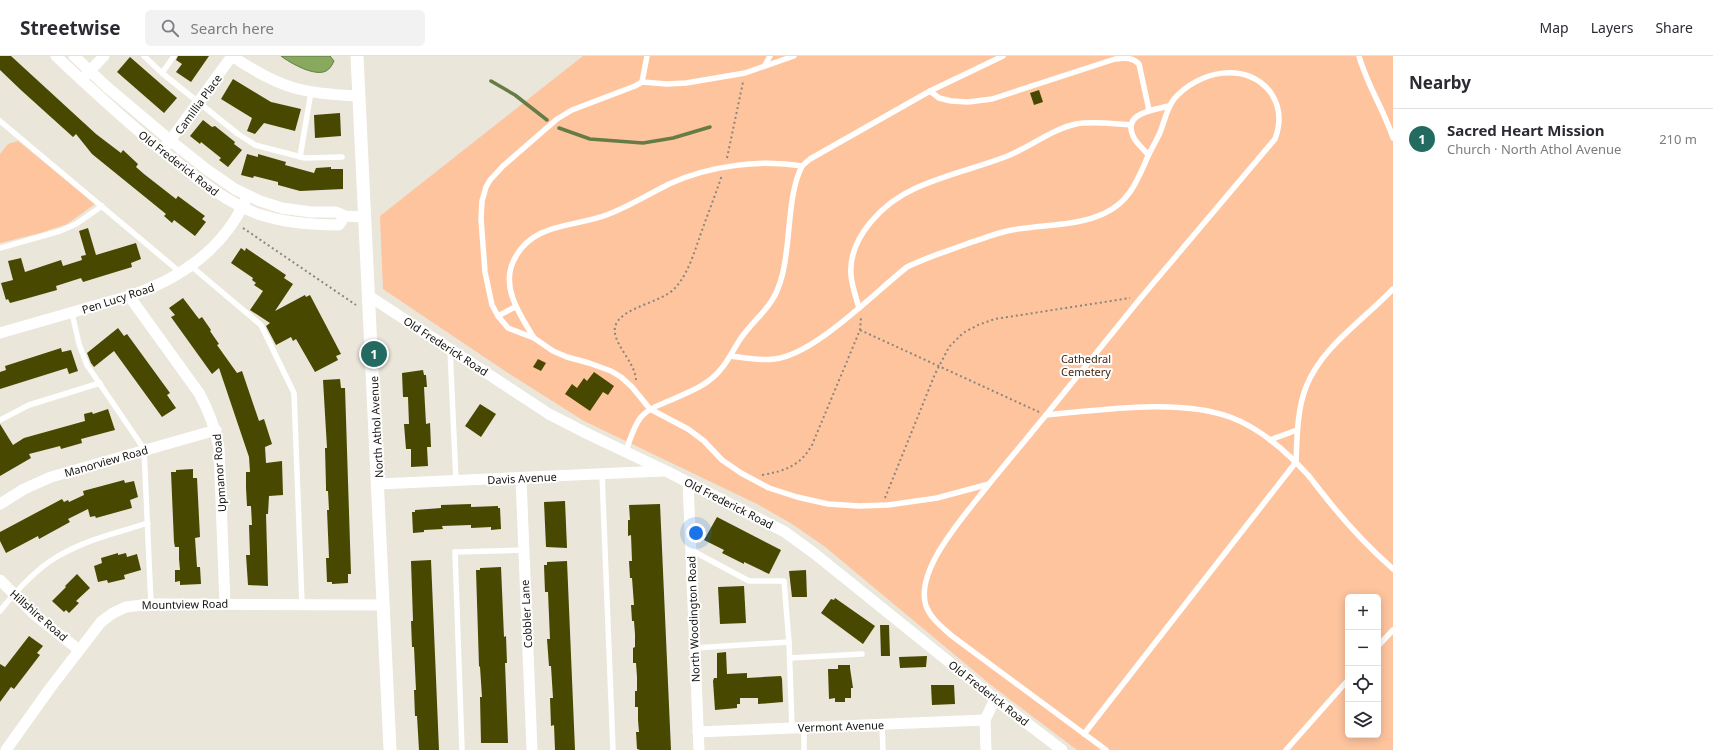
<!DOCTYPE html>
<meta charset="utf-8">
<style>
:root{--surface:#fff;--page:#f2f2f3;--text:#2b2b33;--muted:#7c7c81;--line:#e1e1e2;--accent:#236b61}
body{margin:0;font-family:"Noto Sans",sans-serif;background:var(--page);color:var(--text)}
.controls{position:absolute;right:12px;bottom:12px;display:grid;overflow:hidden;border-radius:6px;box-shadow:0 2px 10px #0003}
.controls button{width:36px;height:36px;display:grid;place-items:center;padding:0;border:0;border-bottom:1px solid var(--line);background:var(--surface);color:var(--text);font:20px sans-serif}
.you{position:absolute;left:696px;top:477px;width:14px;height:14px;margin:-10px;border:3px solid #fff;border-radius:50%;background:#1a73e8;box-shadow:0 0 0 6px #1a73e833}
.badge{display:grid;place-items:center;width:26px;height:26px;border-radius:50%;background:var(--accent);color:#fff;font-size:13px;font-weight:700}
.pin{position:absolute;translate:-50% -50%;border:2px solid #fff;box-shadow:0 1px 4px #0006}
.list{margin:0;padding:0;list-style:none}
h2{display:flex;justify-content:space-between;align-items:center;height:52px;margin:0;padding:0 16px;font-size:17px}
h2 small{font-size:13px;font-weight:400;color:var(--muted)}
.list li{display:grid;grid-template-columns:26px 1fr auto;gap:12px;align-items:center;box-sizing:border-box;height:60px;padding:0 16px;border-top:1px solid var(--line)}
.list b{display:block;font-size:15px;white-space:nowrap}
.list p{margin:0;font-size:13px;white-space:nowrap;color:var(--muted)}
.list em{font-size:13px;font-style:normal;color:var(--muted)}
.icon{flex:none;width:22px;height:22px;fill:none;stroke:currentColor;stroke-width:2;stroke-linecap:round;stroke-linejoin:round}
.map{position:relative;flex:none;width:1393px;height:694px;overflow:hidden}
header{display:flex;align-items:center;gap:24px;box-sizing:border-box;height:56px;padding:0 20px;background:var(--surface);border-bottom:1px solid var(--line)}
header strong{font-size:19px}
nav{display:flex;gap:22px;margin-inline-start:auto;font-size:14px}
.search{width:280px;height:36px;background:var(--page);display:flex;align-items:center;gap:10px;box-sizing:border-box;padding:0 14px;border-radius:6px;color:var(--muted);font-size:15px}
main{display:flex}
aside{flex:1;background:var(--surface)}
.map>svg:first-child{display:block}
.green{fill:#fec49e;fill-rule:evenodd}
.water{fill:#88a95e;stroke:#657c46}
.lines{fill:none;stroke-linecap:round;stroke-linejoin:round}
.stream{stroke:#657c46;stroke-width:3.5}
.building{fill:#484800}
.path{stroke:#89867e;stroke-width:2;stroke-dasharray:2 3;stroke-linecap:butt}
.service{stroke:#fff;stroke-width:5.5}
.minor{stroke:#fff;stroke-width:11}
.tertiary{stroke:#fff;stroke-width:13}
.labels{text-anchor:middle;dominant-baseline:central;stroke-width:4;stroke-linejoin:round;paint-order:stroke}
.street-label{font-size:11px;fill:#13120e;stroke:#fff}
.park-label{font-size:11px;fill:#432611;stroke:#fff}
</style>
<header>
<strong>Streetwise</strong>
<div class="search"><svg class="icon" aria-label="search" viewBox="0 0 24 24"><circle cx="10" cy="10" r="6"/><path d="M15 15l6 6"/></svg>Search here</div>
<nav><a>Map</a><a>Layers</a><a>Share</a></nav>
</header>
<main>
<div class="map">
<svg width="1393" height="694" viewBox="0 0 1393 694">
<rect width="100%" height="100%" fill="#eae6da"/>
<g class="green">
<path d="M583,0h810v694h-316l-86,-65 -167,-139 -32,-22 -33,-19 -175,-84 -79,-50 -122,-82 -3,-73zM1348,541h30v138h-30z"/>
<polygon points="18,85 95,148 67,168 40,177 0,187 0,98 8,88"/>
</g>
<path class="water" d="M281,0h49l4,5c-2,4 -4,8 -8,10 -11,6 -36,-8 -45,-15z"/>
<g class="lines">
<g class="stream">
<polyline points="491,25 515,39 547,64"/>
<polyline points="559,72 590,83 643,87 673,82 710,71"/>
</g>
</g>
<g class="building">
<polygon points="0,0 11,0 96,78 121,97 123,94 138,108 136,111 144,118 176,143 178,140 205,160 202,163 206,166 195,180 174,164 172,167 164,160 166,158 92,98 76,78 73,81 22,35 0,14"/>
<polygon points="178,0 209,0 191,26 176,16 182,8 176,4"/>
<polygon points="130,1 177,42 164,57 117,16"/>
<polygon points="233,23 271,46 301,53 295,75 264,67 255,78 247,75 252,62 221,43"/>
<polygon points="1039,34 1043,46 1034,49 1030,37"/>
<polygon points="340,57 341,80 315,82 314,59"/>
<polygon points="203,64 212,71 215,70 235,86 234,88 242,94 228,111 219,104 221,102 201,86 200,88 190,80"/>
<polygon points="247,98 258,101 258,98 286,106 285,109 314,117 316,112 331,111 331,113 343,113 343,133 300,135 278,129 278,126 254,120 253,122 241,119"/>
<polygon points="88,172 96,199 136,187 141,203 131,207 132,211 83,226 81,222 56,230 57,234 25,243 10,247 8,243 6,244 1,227 13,224 8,205 21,202 25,216 61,204 63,210 82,204 81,200 86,199 79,175"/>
<polygon points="241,192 245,195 246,192 286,219 284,222 293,228 275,255 305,239 306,241 310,239 341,298 336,300 338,304 315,316 296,283 293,285 291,281 276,289 266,270 270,267 250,254 263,235 254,229 256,227 252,224 253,222 231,207"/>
<polygon points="183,242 199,263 202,261 211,274 210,275 219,288 217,289 237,317 242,315 259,365 264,363 272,388 265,391 266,407 282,405 283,439 269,440 268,458 266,458 268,530 248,529 246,499 250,499 249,469 252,469 251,450 247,450 246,432 246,416 250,416 249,401 219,312 212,318 171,261 175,259 169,252"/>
<polygon points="118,272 124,280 127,278 170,337 167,339 176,352 162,361 114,295 94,311 91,307 87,297"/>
<polygon points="61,292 62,296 71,294 78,315 69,318 67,312 0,333 0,316 6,314 5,310"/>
<polygon points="538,303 546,307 541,315 533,311"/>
<polygon points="423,314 424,319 426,319 427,331 424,331 426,368 430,367 431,391 427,391 428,410 411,411 411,393 406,393 404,368 409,368 408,341 403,341 402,317"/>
<polygon points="594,316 614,330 608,339 603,336 590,355 565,338 572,328 577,332 584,322 587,325"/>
<polygon points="340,323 341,332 345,332 351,518 348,518 348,527 332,528 332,526 327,526 326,502 329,502 327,454 329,454 328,435 326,435 326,430 325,392 327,392 323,324"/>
<polygon points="480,348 496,358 481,381 465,370"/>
<polygon points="108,353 115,374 81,383 82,387 61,393 60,390 29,398 31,402 0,420 0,368 13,389 24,382 85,365 84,358 92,356 93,358"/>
<polygon points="193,413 193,422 197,422 200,481 195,482 197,511 200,511 201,528 180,529 180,525 175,526 175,514 180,514 179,503 179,491 175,491 174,486 171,416 176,416 176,414"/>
<polygon points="124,424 125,427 134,425 138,441 130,444 132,452 96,462 95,460 90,461 88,453 68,463 70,466 39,483 38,480 6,497 0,485 0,476 62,443 64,446 68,444 69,446 84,439 83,435"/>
<polygon points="565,445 567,492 546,491 544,446"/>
<polygon points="471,448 471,451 498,450 498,452 500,452 501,473 491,474 491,471 471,472 471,469 442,470 443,473 424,474 424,476 413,477 412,456 415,456 415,454 441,452 441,449"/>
<polygon points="660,448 671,694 640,694 637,693 636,676 639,676 638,664 638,651 635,651 635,635 637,635 637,621 636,607 633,607 633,592 635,591 635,578 634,565 632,565 631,549 634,549 632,522 630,522 629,505 632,505 631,479 628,480 628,464 630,464 629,449"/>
<polygon points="717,461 781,494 769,518 744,506 744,508 722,497 724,494 704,484"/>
<polygon points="118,497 118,499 126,497 127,501 137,498 141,514 124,519 125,523 108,527 107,524 98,526 94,510 102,507 101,502"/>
<polygon points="431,504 439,694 419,694 417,660 415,660 414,634 416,634 414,591 412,591 411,565 413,565 411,505"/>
<polygon points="567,505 575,694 555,694 554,669 551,670 550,642 553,642 551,610 549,610 547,583 550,583 548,536 545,536 544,509 547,509 547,506"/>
<polygon points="501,511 504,581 506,580 507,607 505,607 508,687 481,687 480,641 482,641 480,611 479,610 476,514 480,514 480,512"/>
<polygon points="806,514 807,541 792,541 789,515"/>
<polygon points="77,518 90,532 76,545 79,547 69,557 66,554 64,556 52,545 66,531 65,530"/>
<polygon points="744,530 746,567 720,568 718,531"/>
<polygon points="835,542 875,570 863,588 821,557 831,543 834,544"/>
<polygon points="880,569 889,569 890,600 881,600"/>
<polygon points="29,580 43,590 37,597 40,599 14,633 11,631 0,646 0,608 5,611"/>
<polygon points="726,596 727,618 747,617 747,622 781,620 782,623 783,646 758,648 758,642 740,642 740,648 737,648 737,652 715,654 713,625 714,622 717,622 717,597"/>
<polygon points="927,600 926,611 900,612 899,601"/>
<polygon points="838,609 850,609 850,612 853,632 851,632 851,642 845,642 845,646 835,646 835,642 829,643 828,613 838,613"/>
<polygon points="931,629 954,629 955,648 932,649"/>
</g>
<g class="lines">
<g class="path">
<polyline points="727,102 743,26"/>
<polyline points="243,172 356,249"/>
<polyline points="860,274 1039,356"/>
<path d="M636,324c-1,-19 -24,-36 -21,-53 5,-20 47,-24 60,-39 13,-14 19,-35 25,-52 7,-20 15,-40 22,-61"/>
<path d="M762,419c23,-4 38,-9 50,-30l48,-115 1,-13"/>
<polyline points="885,442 935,318 949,291 963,277 978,269 995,263 1130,242"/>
</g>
<g class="service">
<polyline points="144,0 162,17 174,0"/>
<path d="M794,0l-49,17 -59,10 -19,1 -25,-2 -7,4 -63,24 -15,9 -54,47 -13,14 -4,7 -4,14 -1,18 4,53 7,33 6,11 10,12 26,10 19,13 14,6 22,6 22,8 10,6 11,10 18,22 38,20 16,12 18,19 19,13 28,15 28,9 31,7 31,2 29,-1 49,-7 52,-14 57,-69c55,-5 133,-17 184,2 30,11 57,35 78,58 5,6 10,13 15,19 21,27 44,52 70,75"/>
<path d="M1359,0c8,29 25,54 34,82"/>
<polyline points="765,9 770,0"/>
<polyline points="162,17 238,78 255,89 305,102 342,101"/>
<polyline points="642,26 647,0"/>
<path d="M930,35l9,7 12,3 17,1 24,-3 123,-40c10,-1 17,-2 24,5l10,46"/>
<polyline points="0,65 181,217"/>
<path d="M1148,99c-4,-6 -11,-11 -14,-17 -13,-25 19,-28 35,-32"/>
<polyline points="300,101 311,36"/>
<polyline points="0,192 60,175 76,168 102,150"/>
<polyline points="191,210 261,269 294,337 302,548"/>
<path d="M859,252c-3,-11 -7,-21 -8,-33 -3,-38 33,-73 65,-87 28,-13 60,-20 89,-31 24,-9 47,-28 71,-33 17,-3 38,0 55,1"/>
<polyline points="72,257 79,288 87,309 144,393 151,548"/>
<polyline points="498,260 515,251"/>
<path d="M534,282c-13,-22 -33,-49 -21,-76 18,-41 62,-34 96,-48 21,-8 40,-20 60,-30 39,-18 91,-25 133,-18l8,-7 120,-68 73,-35"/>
<polyline points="450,293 456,425"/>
<path d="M731,300c14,2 28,5 43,3 40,-4 100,-66 133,-92 20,-10 41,-16 62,-24 13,-4 25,-9 38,-12 31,-7 70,-4 98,-18 26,-12 33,-35 44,-59 4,-8 9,-16 12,-24 4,-11 6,-22 13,-31 24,-28 73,-39 97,-6 10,15 10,30 4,46l-136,161 -93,115"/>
<polyline points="0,364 29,349 100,327"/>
<polyline points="1270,384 1297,374"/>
<path d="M625,397c5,-12 8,-26 16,-36 6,-7 15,-11 23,-14 20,-9 43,-16 57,-34 8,-9 13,-21 20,-31 17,-24 33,-30 41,-62 9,-33 5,-81 20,-110"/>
<polyline points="602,418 613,694"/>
<path d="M989,428c-22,29 -75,85 -63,122 5,13 16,21 26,30l154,114"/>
<polyline points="691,494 749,525 784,525 789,586 792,672"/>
<path d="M0,555c16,-20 34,-40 55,-53 29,-18 61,-25 93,-35"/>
<polyline points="1378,590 1393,574"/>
<polyline points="695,592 789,586"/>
<polyline points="790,602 862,598"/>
<polyline points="882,668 883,694"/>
<polyline points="804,672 804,694"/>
<path d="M1084,678l212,-272c1,-24 1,-52 10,-75 16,-41 58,-67 87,-98"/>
<polyline points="462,694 455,496 523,494"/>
<polyline points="1286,694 1348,624"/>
</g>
<g class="minor">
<path d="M56,0c37,35 74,69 114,101 28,22 54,44 88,57 27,9 53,11 81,11l6,-9"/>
<polyline points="74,0 107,31 171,85 206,113 235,133 260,145 282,152 311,156 336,156 345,160 363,161"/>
<path d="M232,0c47,32 71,38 127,40"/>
<polyline points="85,20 104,0"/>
<polyline points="166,90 232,0"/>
<path d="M129,240l70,97c10,18 16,34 20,55l6,156"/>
<polyline points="369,240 549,358 588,378 666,415 785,476 815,498 995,643 1062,694"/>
<path d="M0,277l129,-37c49,-16 94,-46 116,-95"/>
<polyline points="521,422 532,694"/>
<polyline points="688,426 699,694"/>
<polyline points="379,428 663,415"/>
<polyline points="0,448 24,433 51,421 216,374"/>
<polyline points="0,524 35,559 79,594"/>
<polyline points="698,676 985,664"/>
<polyline points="6,694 51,631 101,566 113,557 126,551 151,548 384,549"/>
<polyline points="986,694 985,664 995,643"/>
</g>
<path class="tertiary" d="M357,0c9,231 24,463 33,694"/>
</g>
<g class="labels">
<g class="street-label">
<text transform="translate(198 48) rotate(-54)">Camillia Place</text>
<text transform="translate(179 107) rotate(38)">Old Frederick Road</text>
<text transform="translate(118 242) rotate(-18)">Pen Lucy Road</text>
<text transform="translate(446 290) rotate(33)">Old Frederick Road</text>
<text transform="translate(376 371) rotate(-93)">North Athol Avenue</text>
<text transform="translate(106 405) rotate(-16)">Manorview Road</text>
<text transform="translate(219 417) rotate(-94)">Upmanor Road</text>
<text transform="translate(522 422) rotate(-3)">Davis Avenue</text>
<text transform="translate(729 447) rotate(27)">Old Frederick Road</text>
<text transform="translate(185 548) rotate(-1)">Mountview Road</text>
<text transform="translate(526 558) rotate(-93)">Cobbler Lane</text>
<text transform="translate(39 559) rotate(41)">Hillshire Road</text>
<text transform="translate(693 563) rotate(-92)">North Woodington Road</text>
<text transform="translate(989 637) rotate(38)">Old Frederick Road</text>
<text transform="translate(841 670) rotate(-2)">Vermont Avenue</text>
</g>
<g class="park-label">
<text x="1086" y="302">Cathedral<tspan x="1086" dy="13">Cemetery</tspan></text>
</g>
</g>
</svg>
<div class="controls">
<button>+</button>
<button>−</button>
<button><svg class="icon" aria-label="locate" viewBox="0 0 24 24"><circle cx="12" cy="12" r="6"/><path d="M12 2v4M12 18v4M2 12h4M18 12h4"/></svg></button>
<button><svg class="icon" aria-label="layers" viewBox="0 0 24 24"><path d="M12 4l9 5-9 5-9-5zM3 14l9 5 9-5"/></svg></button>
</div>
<div class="you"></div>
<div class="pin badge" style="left:374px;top:298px">1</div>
</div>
<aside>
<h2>Nearby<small></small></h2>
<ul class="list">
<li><span class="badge">1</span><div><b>Sacred Heart Mission</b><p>Church · North Athol Avenue</p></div><em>210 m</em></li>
</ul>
</aside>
</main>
